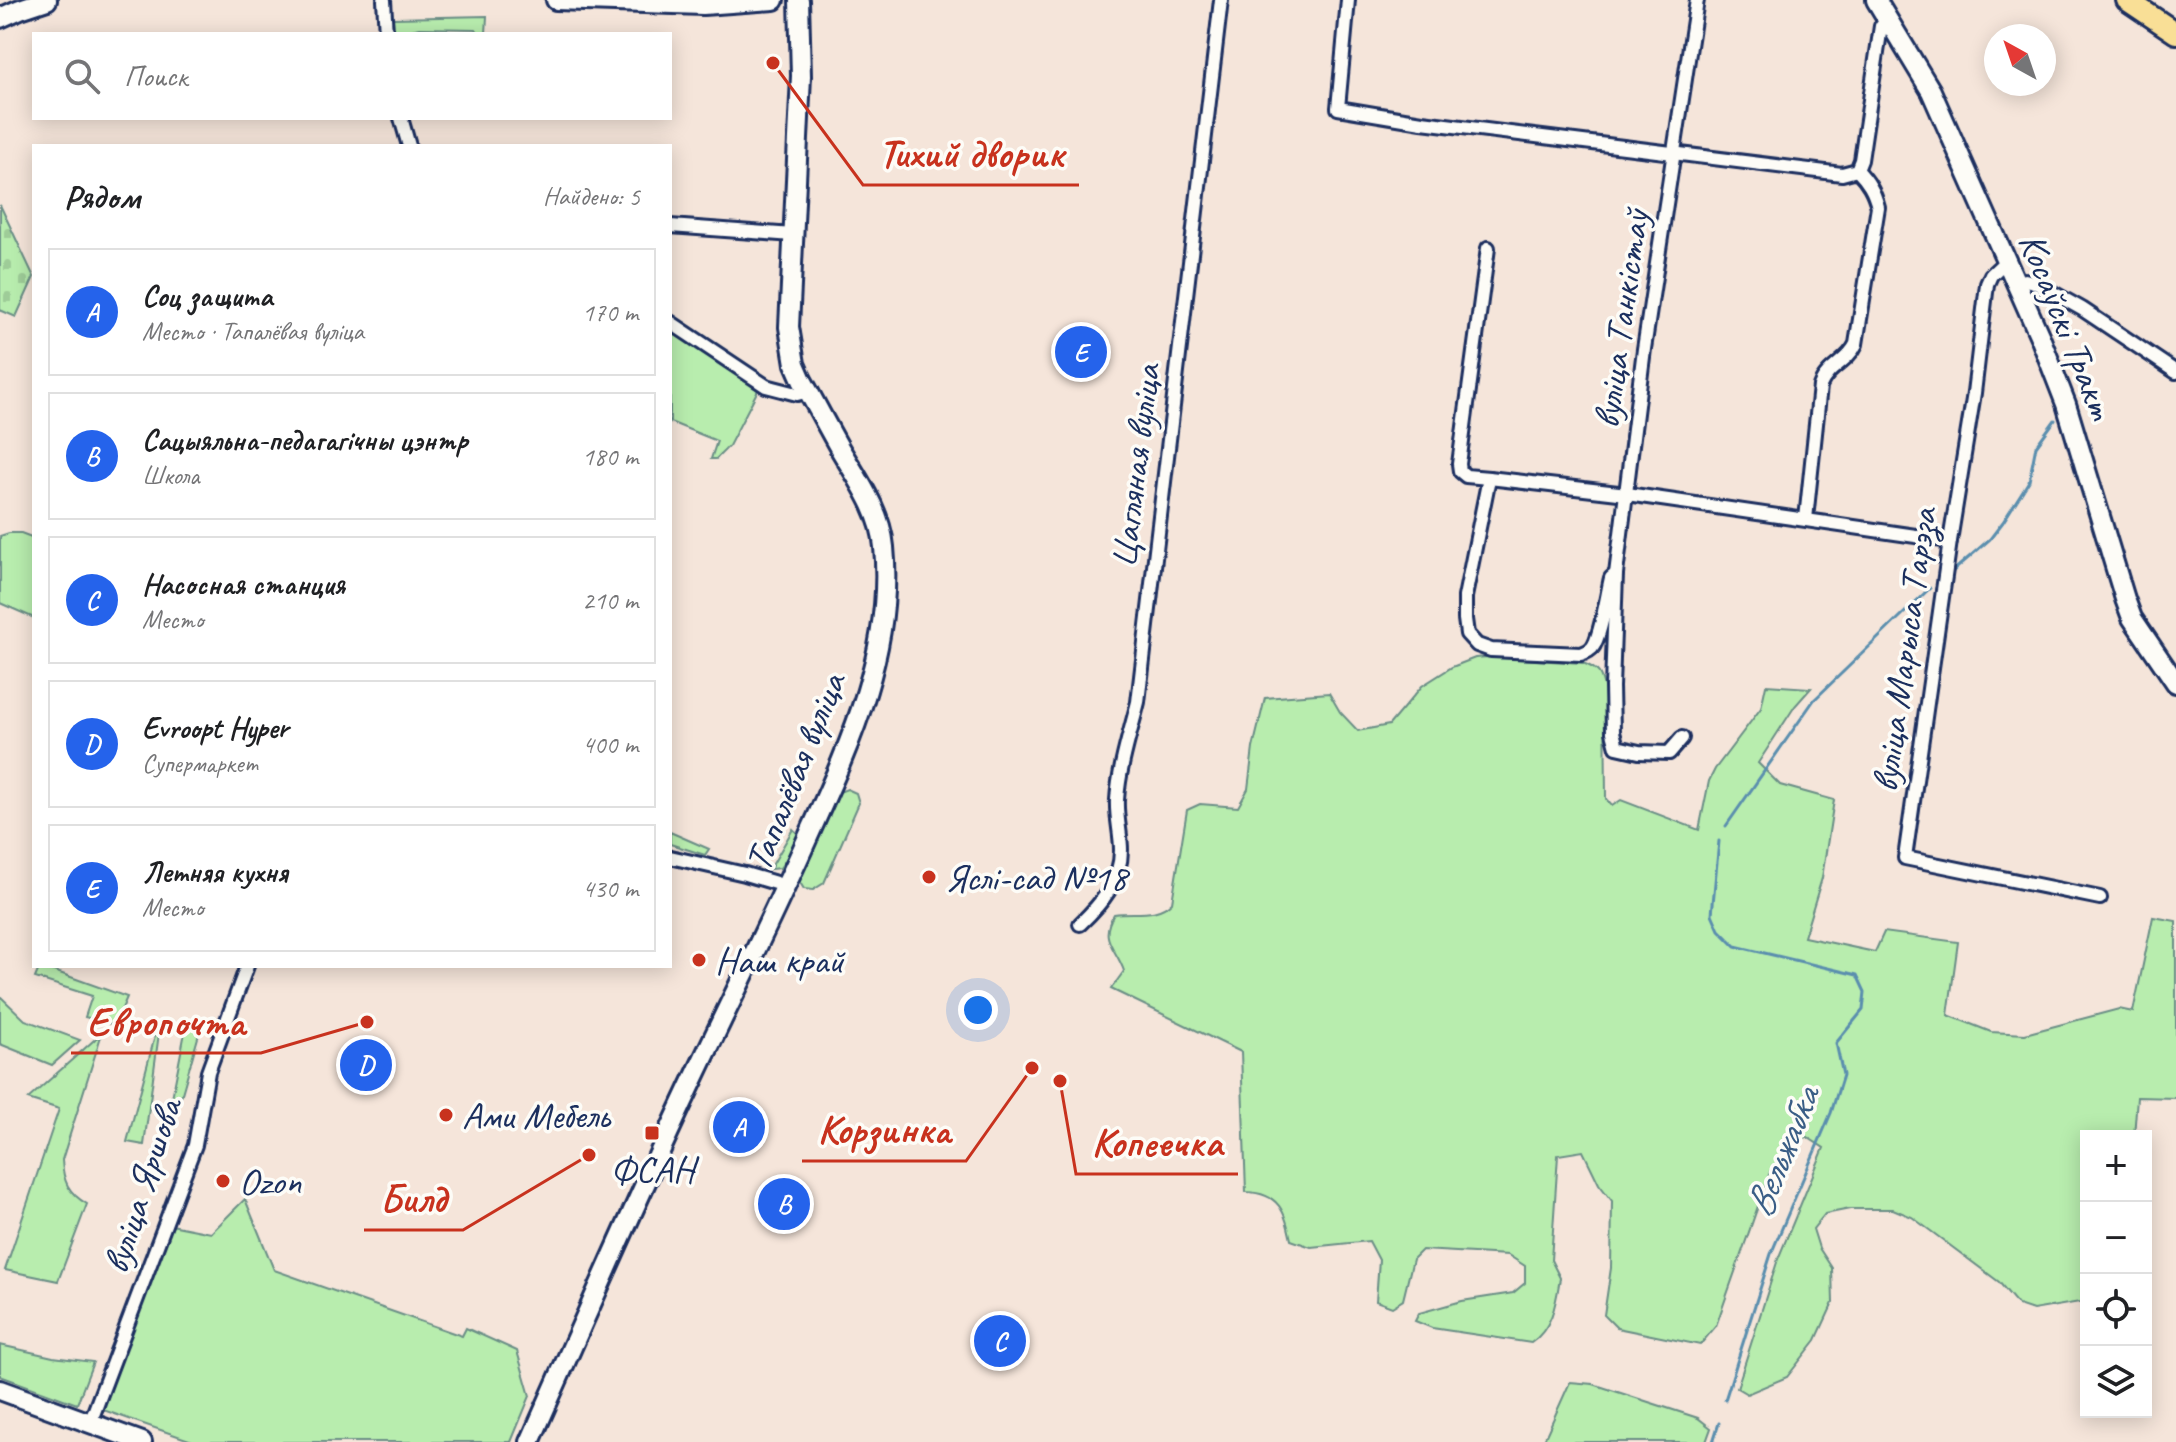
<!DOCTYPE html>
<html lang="ru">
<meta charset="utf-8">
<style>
:root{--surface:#fff;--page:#f6f6f6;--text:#202124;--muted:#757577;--line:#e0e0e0;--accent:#2563eb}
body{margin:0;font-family:Caveat,sans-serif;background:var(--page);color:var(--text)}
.controls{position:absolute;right:24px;bottom:24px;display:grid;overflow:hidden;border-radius:0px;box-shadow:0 4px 20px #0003}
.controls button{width:72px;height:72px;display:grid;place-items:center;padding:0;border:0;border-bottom:2px solid var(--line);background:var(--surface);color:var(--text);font:40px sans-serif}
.compass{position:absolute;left:1984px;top:24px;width:72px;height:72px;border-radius:50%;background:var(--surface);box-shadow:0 4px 20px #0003;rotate:320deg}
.you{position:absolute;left:978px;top:1010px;width:28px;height:28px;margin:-20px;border:6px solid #fff;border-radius:50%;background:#1a73e8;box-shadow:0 0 0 12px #1a73e833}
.badge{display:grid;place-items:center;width:52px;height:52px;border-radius:50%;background:var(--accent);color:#fff;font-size:26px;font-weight:700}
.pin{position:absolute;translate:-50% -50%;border:4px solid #fff;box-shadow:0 2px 8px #0006}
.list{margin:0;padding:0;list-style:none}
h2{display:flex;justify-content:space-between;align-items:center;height:104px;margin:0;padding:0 32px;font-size:34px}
h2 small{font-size:26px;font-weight:400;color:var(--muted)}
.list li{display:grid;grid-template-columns:52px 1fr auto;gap:24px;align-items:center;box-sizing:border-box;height:128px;margin:0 16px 16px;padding:0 16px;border:2px solid var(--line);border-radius:0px}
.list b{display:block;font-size:30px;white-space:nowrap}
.list p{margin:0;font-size:26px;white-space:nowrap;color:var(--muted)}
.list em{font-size:26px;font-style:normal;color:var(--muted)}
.icon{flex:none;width:44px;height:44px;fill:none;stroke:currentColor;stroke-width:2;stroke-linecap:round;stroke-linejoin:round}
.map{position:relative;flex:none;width:2176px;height:1442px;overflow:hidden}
.search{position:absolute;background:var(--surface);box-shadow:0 4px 20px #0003;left:32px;top:32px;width:640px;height:88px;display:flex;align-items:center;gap:20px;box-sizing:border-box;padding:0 28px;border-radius:0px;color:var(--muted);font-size:30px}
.panel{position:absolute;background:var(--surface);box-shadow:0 4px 20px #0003;left:32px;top:144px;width:640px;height:824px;border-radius:0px}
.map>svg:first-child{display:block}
.grass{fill:#b8edae;stroke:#6a8e86;stroke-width:2}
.cemetery{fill:url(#cemetery-stones);stroke:#6a8e86;stroke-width:2}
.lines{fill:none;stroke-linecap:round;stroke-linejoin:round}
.stream{stroke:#5a8eae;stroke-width:3}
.minor-casing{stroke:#1b2f5e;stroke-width:18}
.secondary-casing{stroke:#1b2f5e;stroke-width:24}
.trunk-casing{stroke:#1b2f5e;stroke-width:26}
.minor{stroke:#fdfcf7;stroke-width:12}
.secondary{stroke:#fdfcf7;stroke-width:18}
.trunk{stroke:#f9df96;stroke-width:20}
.poi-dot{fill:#c8321e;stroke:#fdfcf7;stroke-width:3}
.labels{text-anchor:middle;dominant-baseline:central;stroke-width:7;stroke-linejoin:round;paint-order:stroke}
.street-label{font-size:38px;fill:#1b2f5e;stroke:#fdfcf7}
.poi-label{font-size:38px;fill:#1b2f5e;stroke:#fdfcf7;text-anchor:start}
.water-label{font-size:40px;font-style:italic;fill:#3a5e86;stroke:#fdfcf7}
.leader{fill:none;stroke:#c8321e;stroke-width:3}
.callout-dot{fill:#c8321e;stroke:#fdfcf7;stroke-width:3}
.callout-label{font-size:40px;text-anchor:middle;font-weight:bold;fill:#c8321e;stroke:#fdfcf7;stroke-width:7;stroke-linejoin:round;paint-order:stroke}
</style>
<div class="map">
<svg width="2176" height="1442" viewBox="0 0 2176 1442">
<defs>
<pattern id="cemetery-stones" width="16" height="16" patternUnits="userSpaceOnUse" patternTransform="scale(2)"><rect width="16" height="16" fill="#b8edae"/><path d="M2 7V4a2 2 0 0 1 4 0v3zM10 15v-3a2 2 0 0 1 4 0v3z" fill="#9ecc98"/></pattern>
</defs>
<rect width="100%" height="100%" fill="#f5e5da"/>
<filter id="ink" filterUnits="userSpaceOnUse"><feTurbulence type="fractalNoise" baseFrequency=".0125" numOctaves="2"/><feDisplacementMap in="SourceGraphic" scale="16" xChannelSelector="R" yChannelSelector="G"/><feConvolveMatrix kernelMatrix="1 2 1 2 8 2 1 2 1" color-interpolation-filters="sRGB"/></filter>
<g filter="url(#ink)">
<g class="grass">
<polygon points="487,16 486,34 479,34 476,29 419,28 412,30 408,34 394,34 393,18"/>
<polygon points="670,331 759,388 729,446 716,459 711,459 717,441 670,422"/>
<polygon points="9,533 21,533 34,538 34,618 0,603 0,536"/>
<path d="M1488,657l95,6c17,7 18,10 22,28l1,108 6,7 9,-6 78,30 10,-49 6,-12 46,-61 5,-23 45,3 -16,18 -37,57 22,22 54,15 -12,78 -18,59 71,15 9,-20 74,10 -10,73 43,17 34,2 94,-25 14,3 20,-95 23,4v177l-39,-1 -3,39h-48v165l-53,9 -15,-5 -19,-23 -87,-65 -19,-8h-43l-25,5 -12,15 6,19 13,20 1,35 -17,37 -29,37 -40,17 -10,-6 41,-129 46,-111 -17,-11 -13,5 -24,30 -54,154 -16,19 -83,-17 -13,-13 7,-47 1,-67 -13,-17 -16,-33 -25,4 -7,105 9,18c-4,24 -7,50 -29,65l-99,-15 -17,-7 4,-8 43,-12 51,-8 12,-10v-17l-17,-11 -86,-5 -9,9 -10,41 -11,7 -16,-6 3,-41 -10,-19 -58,6 -20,-7c-6,-28 -11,-47 -45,-48l-5,-140 -130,-63 13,-18c-8,-24 -26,-31 -10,-57 21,-3 42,4 58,-12l15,-92 13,-6 38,3 10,-18 5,-41 12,-50 64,-5 11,19 18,19 31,-6 33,-39 30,-19 23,-9z"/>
<polygon points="847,789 856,793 859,803 824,883 813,890 804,889 799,881 800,871 833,802 839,792"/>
<polygon points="793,829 798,834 789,855 780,868 770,869"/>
<polygon points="670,832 709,849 705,855 670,844"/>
<polygon points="40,966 127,997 115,1025 85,1017 92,996 35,978"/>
<polygon points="0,996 25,1020 80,1040 52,1065 0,1044"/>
<polygon points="187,1022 201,1027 175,1118 167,1123"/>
<polygon points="156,1032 159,1033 144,1145 127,1142"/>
<path d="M102,1033l-40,127c1,21 6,33 25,44l-29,77 -53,-11 54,-161 -31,-10z"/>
<polygon points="245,1199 274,1270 462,1336 466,1328 517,1351 530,1396 511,1442 195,1442 103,1410 171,1225 211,1233"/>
<polygon points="0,1345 53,1357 93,1362 77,1404 0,1376"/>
<polygon points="1570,1382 1593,1384 1698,1418 1711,1428 1706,1442 1543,1442"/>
</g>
<polygon class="cemetery" points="0,205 34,277 16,317 0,310"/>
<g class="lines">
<g class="stream">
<polyline points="1952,572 1990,539 2003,522 2029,481 2036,446 2055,420"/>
<polyline points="1726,826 1814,700 1930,588"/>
<polyline points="1719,841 1712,914 1719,930 1735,946 1857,975 1865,992 1863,1010 1836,1043 1843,1075 1831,1113 1771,1254 1725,1400"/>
<polyline points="1713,1442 1719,1423"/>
</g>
<g class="minor-casing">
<g id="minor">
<polyline points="384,0 386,34"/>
<polyline points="1348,0 1338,108 1422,122 1842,174 1857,170 1861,160 1881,26 1887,19"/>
<polyline points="401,118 409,146"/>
<polyline points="670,226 793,235"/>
<polyline points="1488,248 1459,464 1460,471 1466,476 1489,478"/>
<polyline points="2006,261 1991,275 1987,284 1974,393 1950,541 1905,858 2100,898"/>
<polyline points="2015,283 2025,280 2034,282 2082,309 2176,372"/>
<polyline points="670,322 766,386 797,394 809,391"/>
<path d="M1806,519l14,-133c7,-19 28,-24 36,-42l22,-137c-4,-16 -10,-26 -21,-37"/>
<path d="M1616,574l-5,4c-4,16 -10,59 -19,70 -4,4 -6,4 -11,6l-90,-4 -14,-5 -10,-11 -2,-15v-22l24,-119 138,16 323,47"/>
<polyline points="1682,738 1669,753 1639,752 1617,747 1613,732 1612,687 1616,574 1644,349 1697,0"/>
<polyline points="670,857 745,874 786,886"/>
<path d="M1080,924c21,-20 41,-43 41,-74 0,-16 -5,-33 -4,-50 2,-32 13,-66 21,-98l83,-702"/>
<polyline points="90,1423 195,1145 208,1072 247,966"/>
</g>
</g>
<g class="secondary-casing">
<g id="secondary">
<polyline points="556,0 703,5 774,0"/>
<polyline points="1876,0 1931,91 2040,337 2066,404 2125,599 2132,618 2176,683"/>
<polyline points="0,18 20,9 47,0"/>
<polyline points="0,1390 142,1442"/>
<path d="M530,1442c55,-124 109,-248 167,-370 37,-78 76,-156 111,-235 41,-91 86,-187 76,-290 -3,-36 -26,-67 -44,-98 -13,-23 -25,-46 -38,-69l-7,-16 -6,-37 12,-251 -2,-76"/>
</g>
</g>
<g class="trunk-casing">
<polyline id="trunk" points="2127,0 2176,33"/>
</g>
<use href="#minor" class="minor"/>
<use href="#secondary" class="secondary"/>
<use href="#trunk" class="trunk"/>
</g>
</g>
<g class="poi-dot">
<circle cx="929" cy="877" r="8"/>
<circle cx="699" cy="960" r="8"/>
<circle cx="446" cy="1115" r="8"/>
<rect x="644" y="1125" width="16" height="16" rx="4"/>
<circle cx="223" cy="1181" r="8"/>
</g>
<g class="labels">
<g class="street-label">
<text transform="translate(1621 319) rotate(-82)">вуліца Танкістаў</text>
<text transform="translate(2067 326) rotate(68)">Косаўскі Тракт</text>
<text transform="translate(1135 466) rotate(-83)">Цагляная вуліца</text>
<text transform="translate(1904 650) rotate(-82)">вуліца Марыса Тарэза</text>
<text transform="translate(795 772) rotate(-68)">Тапалёвая вуліца</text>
<text transform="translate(142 1186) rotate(-72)">вуліца Яршова</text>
</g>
<g class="poi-label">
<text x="945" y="877">Яслі-сад №18</text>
<text x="715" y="960">Наш край</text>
<text x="462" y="1115">Ами Мебель</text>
<text x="652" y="1169" text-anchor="middle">ФСАН</text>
<text x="239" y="1181">Ozon</text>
</g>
<g class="water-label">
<text transform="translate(1782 1152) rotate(-68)">Вельжабка</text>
</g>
</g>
<path class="leader" d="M773 63L863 185H1079M367 1022L261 1053H71M1032 1068L966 1161H802M1060 1081L1076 1174H1238M589 1155L463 1230H364"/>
<g class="callout-dot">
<circle cx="773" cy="63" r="8"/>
<circle cx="367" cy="1022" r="8"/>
<circle cx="1032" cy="1068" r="8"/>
<circle cx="1060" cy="1081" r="8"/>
<circle cx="589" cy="1155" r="8"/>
</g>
<g class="callout-label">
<text x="971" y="167">Тихий дворик</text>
<text x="166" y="1035">Европочта</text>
<text x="884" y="1143">Корзинка</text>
<text x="1157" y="1156">Копеечка</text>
<text x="413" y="1212">Билд</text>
</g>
</svg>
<div class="controls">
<button>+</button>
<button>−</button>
<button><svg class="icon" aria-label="locate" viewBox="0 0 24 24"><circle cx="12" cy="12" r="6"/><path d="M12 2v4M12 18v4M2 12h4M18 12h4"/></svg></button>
<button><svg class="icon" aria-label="layers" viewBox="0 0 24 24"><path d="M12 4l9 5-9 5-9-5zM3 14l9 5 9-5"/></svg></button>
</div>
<svg class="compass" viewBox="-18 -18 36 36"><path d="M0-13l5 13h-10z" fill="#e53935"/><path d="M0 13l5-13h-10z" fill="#757577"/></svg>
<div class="you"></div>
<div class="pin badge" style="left:739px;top:1127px">A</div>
<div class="pin badge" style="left:784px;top:1204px">B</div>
<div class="pin badge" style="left:1000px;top:1341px">C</div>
<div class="pin badge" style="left:366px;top:1065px">D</div>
<div class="pin badge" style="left:1081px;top:352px">E</div>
<div class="search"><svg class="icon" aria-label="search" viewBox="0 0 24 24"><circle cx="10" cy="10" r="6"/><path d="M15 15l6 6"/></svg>Поиск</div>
<section class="panel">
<h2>Рядом<small>Найдено: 5</small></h2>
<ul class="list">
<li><span class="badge">A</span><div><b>Соц защита</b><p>Место · Тапалёвая вуліца</p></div><em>170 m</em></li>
<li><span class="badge">B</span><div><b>Сацыяльна-педагагічны цэнтр</b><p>Школа</p></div><em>180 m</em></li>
<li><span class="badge">C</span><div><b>Насосная станция</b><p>Место</p></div><em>210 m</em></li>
<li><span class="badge">D</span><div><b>Evroopt Hyper</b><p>Супермаркет</p></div><em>400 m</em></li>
<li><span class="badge">E</span><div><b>Летняя кухня</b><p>Место</p></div><em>430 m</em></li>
</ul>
</section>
</div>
